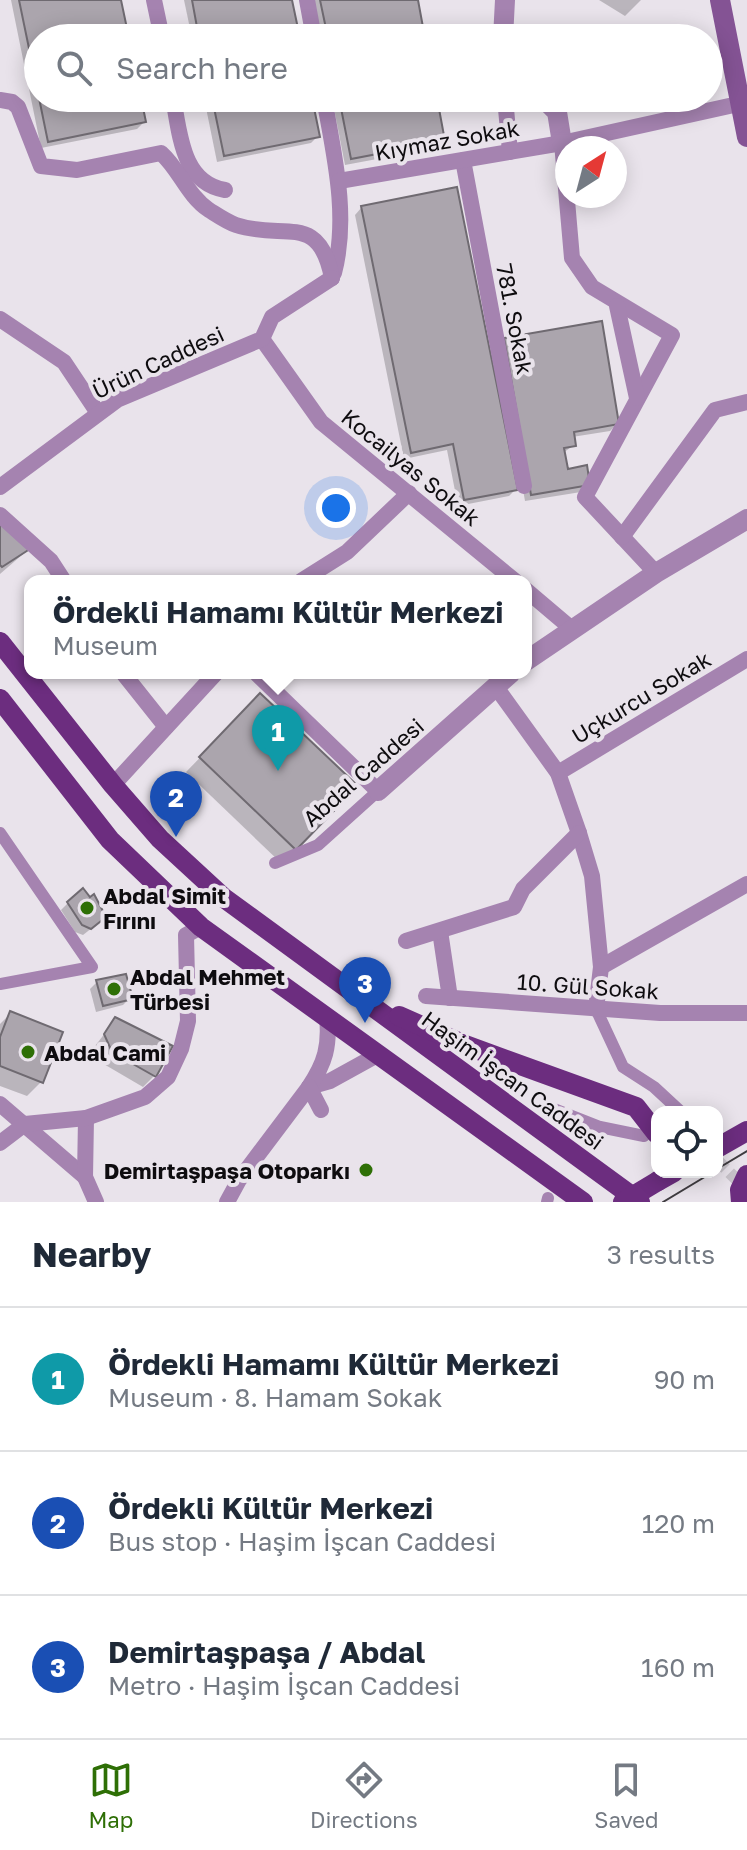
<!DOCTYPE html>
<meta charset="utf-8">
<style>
:root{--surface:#fff;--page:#f2f2f3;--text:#1f2937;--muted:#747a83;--line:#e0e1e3;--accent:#2e6f06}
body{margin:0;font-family:"Golos Text",sans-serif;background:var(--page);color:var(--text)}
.controls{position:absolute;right:24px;bottom:24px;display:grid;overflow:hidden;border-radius:16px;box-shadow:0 4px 20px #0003}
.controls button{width:72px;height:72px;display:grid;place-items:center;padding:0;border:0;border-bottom:2px solid var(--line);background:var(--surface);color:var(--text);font:40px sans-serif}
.compass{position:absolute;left:555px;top:136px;width:72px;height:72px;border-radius:50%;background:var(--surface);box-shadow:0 4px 20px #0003;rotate:36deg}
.you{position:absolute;left:336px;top:508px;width:28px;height:28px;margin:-20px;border:6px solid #fff;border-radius:50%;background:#1a73e8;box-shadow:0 0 0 12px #1a73e833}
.badge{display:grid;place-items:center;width:52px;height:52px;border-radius:50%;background:var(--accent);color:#fff;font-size:26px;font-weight:700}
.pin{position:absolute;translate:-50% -66px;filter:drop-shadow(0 2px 4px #0008)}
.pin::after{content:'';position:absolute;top:42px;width:28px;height:24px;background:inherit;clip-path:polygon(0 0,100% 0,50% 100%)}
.popup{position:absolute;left:24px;top:575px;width:508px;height:104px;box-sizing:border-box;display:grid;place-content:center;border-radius:16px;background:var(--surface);filter:drop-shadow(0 2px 6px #0005);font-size:26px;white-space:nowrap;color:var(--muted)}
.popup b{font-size:30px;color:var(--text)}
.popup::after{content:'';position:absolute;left:50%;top:100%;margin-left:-16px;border:16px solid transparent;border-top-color:var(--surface)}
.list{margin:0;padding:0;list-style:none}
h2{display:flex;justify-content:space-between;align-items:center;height:104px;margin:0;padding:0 32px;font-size:34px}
h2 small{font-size:26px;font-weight:400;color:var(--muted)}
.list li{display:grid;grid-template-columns:52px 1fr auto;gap:24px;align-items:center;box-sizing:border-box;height:144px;padding:0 32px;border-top:2px solid var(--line)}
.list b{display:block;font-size:30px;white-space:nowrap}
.list p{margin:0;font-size:26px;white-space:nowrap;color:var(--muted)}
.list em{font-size:26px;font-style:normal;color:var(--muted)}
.icon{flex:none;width:44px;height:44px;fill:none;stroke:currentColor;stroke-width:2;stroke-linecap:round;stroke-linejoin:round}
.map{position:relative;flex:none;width:747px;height:1202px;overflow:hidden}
.search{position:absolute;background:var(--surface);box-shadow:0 4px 20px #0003;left:24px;right:24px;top:24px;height:88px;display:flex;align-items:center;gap:20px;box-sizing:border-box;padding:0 28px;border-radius:44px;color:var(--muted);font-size:30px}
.sheet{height:536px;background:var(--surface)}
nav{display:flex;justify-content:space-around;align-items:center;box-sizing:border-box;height:112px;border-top:2px solid var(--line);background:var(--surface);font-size:22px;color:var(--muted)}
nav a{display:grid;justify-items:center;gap:4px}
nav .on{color:var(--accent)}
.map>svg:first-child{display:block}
.shadow{fill:#0003}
.building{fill:#aba5ad;stroke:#6f6a71;stroke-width:2}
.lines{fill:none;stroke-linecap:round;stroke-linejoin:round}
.pedestrian-tunnel{stroke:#c8c3ca;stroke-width:12;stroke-dasharray:12 6;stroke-linecap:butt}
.pedestrian{stroke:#a583b0;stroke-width:12}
.minor{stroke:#a583b0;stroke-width:16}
.tertiary{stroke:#a583b0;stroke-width:20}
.secondary{stroke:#845394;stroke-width:20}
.primary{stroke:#6c2d7f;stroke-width:20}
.tram{stroke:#3f3c40;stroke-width:2}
.primary-bridge{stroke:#6c2d7f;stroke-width:20}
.poi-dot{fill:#2e6f06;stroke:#e9e3eb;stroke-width:3}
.labels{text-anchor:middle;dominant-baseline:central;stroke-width:8;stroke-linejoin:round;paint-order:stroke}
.street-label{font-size:22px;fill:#0e0c0f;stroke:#e9e3eb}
.poi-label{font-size:22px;font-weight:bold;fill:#0e0c0f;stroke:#e9e3eb;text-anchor:start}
</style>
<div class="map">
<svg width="747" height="1202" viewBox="0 0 747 1202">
<rect width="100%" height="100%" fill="#e9e3eb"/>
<g class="shadow">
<polygon points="11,0 119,0 127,38 38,38 38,98 139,98 144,122 137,129 41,148"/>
<polygon points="184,0 290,0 298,38 192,38"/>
<polygon points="313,0 416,0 423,38 320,38"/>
<polygon points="599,0 641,0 625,16"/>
<polygon points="204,98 310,98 318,136 311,143 217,162"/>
<polygon points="332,98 435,98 443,141 436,148 345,165"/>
<polygon points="362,207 516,489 509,496 458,506 447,450 404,459 355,215"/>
<polygon points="498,347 617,424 610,431 572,437 574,445 563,453 566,471 585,468 581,492 525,501"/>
<polygon points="0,521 30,548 0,574"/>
<polygon points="260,696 355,786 281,863 186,772"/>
<polygon points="68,903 97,924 83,935 75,932 61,910"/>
<polygon points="97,982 130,998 123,1005 96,1012 90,989"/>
<polygon points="11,1013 41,1082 27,1096 0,1086 0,1024"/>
<polygon points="116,1019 154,1076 143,1087 102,1063 95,1046"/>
</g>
<g class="building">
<polygon points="19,0 121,0 129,38 38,38 38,92"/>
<polygon points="192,0 292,0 300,38 199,38"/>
<polygon points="320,0 418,0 425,38 328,38"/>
<polygon points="39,98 141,98 146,122 48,142"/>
<polygon points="212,98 312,98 320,137 224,156"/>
<polygon points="339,98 437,98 445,141 351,159"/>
<polygon points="457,187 518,490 464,500 453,444 411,453 361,206"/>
<polygon points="602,321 619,424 574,432 576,446 564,448 568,469 587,465 590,485 531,495 504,338"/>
<polygon points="0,519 33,547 2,567 0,565"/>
<polygon points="260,693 358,786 296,850 199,757"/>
<polygon points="83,888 90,897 94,894 106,917 91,929 82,925 67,902"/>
<polygon points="126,974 133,999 103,1006 96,980"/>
<polygon points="10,1011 63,1032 43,1083 0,1066 0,1037"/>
<polygon points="115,1017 173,1046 156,1077 112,1052 104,1034"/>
</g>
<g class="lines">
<polyline class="pedestrian-tunnel" points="717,1160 745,1188"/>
<g class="pedestrian">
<polyline points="0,833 92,967 0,984"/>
<polyline points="275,863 318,845 378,791"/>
<polyline points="596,1009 623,1067 654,1087 681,1112"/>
<polyline points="544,1105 600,1127 644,1136"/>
<polyline points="547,1202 548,1198"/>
</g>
<g class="minor">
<polyline points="154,0 162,38"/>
<polyline points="307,0 314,38"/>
<path d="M173,98c7,36 9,85 52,92"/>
<path d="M324,98c10,57 25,118 10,175"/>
<polyline points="505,98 510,152"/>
<path d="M0,100l12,2 6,5 23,59 36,4 84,-17c19,17 26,42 48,57 8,5 18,12 27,15 48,16 83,-14 96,53"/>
<polyline points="562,143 572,258 592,287 672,335 585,497 656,573"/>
<polyline points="463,160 524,486"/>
<polyline points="339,181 562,143 747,102"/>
<polyline points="617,306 637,398"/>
<polyline points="0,319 64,362 98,413"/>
<polyline points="262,339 321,422 515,581"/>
<polyline points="0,487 117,400 262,339 272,317 332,278"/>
<polyline points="0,515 51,561 64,581"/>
<polyline points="622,537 715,410 747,402"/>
<polyline points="301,581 347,552 409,493"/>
<polyline points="526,590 572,629"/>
<polyline points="123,673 166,727"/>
<polyline points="256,673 378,791"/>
<polyline points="496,687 558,773 579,833 592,876 601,967 596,1009"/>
<polyline points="558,773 747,659"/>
<polyline points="113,785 216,673"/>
<polyline points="440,931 450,998"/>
<polyline points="406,941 514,907 523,889 579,833"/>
<polyline points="601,967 747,884"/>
<polyline points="426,996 660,1013 747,1013"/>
<polyline points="309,1087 330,1081 379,1054"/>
<path d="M309,1087c16,-24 21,-41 18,-70"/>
<polyline points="0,1104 85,1177"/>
<polyline points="86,1118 85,1177 96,1202"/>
<polyline points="0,1143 25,1124 86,1118 145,1097 168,1077 181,1049 188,1021 186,935 201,927"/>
<polyline points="227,1202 239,1180 309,1087 321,1110"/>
</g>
<g class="tertiary">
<polyline points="503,38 505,0"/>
<polyline points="543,98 557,112 562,143"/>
<polyline points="526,661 656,573 747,519"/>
<polyline points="378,791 511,673"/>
</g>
<polyline class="secondary" points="720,0 747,137"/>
<g class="primary">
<polyline points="0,642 113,785 160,839 224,898 640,1202"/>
<polyline points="0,699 110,840 201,927 583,1202"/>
<polyline points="399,1016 465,1045 636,1107 657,1134"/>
<polyline points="717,1148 747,1131"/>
<polyline points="658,1181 674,1172"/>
<polyline points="741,1202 740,1190 747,1175"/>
</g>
<g class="tram">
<polyline points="717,1169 747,1151"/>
<polyline points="663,1202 713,1172"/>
</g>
<polyline class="primary-bridge" points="623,1202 658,1181"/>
</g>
<g class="poi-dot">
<circle cx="87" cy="908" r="8"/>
<circle cx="114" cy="989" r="8"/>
<circle cx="28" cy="1052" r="8"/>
<circle cx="366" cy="1170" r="8"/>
</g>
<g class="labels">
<g class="street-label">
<text transform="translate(447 140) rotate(-10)">Kıymaz Sokak</text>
<text transform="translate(515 319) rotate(79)">781. Sokak</text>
<text transform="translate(158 362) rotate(-25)">Ürün Caddesi</text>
<text transform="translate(411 467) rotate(39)">Kocailyas Sokak</text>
<text transform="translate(641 697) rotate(-31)">Uçkurcu Sokak</text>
<text transform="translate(363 772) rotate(-41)">Abdal Caddesi</text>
<text transform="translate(588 986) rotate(4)">10. Gül Sokak</text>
<text transform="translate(513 1080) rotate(36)">Haşim İşcan Caddesi</text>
</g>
<g class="poi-label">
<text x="103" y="895">Abdal Simit<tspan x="103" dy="25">Fırını</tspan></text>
<text x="130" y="976">Abdal Mehmet<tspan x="130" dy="25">Türbesi</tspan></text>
<text x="44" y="1052">Abdal Cami</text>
<text x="350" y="1170" text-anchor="end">Demirtaşpaşa Otoparkı</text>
</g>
</g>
</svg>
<div class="controls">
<button><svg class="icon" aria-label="locate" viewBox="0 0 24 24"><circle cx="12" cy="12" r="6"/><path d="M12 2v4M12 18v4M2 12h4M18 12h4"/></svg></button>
</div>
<svg class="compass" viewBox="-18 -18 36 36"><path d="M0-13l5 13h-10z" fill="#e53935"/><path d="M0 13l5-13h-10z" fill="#747a83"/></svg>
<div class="you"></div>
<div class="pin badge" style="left:278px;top:771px;background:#0f9aa8">1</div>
<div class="popup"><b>Ördekli Hamamı Kültür Merkezi</b>Museum</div>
<div class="pin badge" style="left:176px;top:837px;background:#1a4fb4">2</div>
<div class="pin badge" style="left:365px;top:1023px;background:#1a4fb4">3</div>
<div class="search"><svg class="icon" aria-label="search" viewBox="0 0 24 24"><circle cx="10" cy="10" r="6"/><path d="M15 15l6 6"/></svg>Search here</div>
</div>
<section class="sheet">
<h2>Nearby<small>3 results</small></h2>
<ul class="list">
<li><span class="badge" style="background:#0f9aa8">1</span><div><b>Ördekli Hamamı Kültür Merkezi</b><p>Museum · 8. Hamam Sokak</p></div><em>90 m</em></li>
<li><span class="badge" style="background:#1a4fb4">2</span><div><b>Ördekli Kültür Merkezi</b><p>Bus stop · Haşim İşcan Caddesi</p></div><em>120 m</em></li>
<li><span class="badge" style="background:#1a4fb4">3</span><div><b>Demirtaşpaşa / Abdal</b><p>Metro · Haşim İşcan Caddesi</p></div><em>160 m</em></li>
</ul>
</section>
<nav>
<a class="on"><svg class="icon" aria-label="map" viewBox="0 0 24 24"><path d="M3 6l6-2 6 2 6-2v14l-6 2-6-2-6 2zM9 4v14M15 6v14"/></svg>Map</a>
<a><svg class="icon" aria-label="directions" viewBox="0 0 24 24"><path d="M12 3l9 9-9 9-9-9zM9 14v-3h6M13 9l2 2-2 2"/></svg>Directions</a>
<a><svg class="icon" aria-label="saved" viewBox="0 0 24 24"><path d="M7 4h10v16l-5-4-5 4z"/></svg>Saved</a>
</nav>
